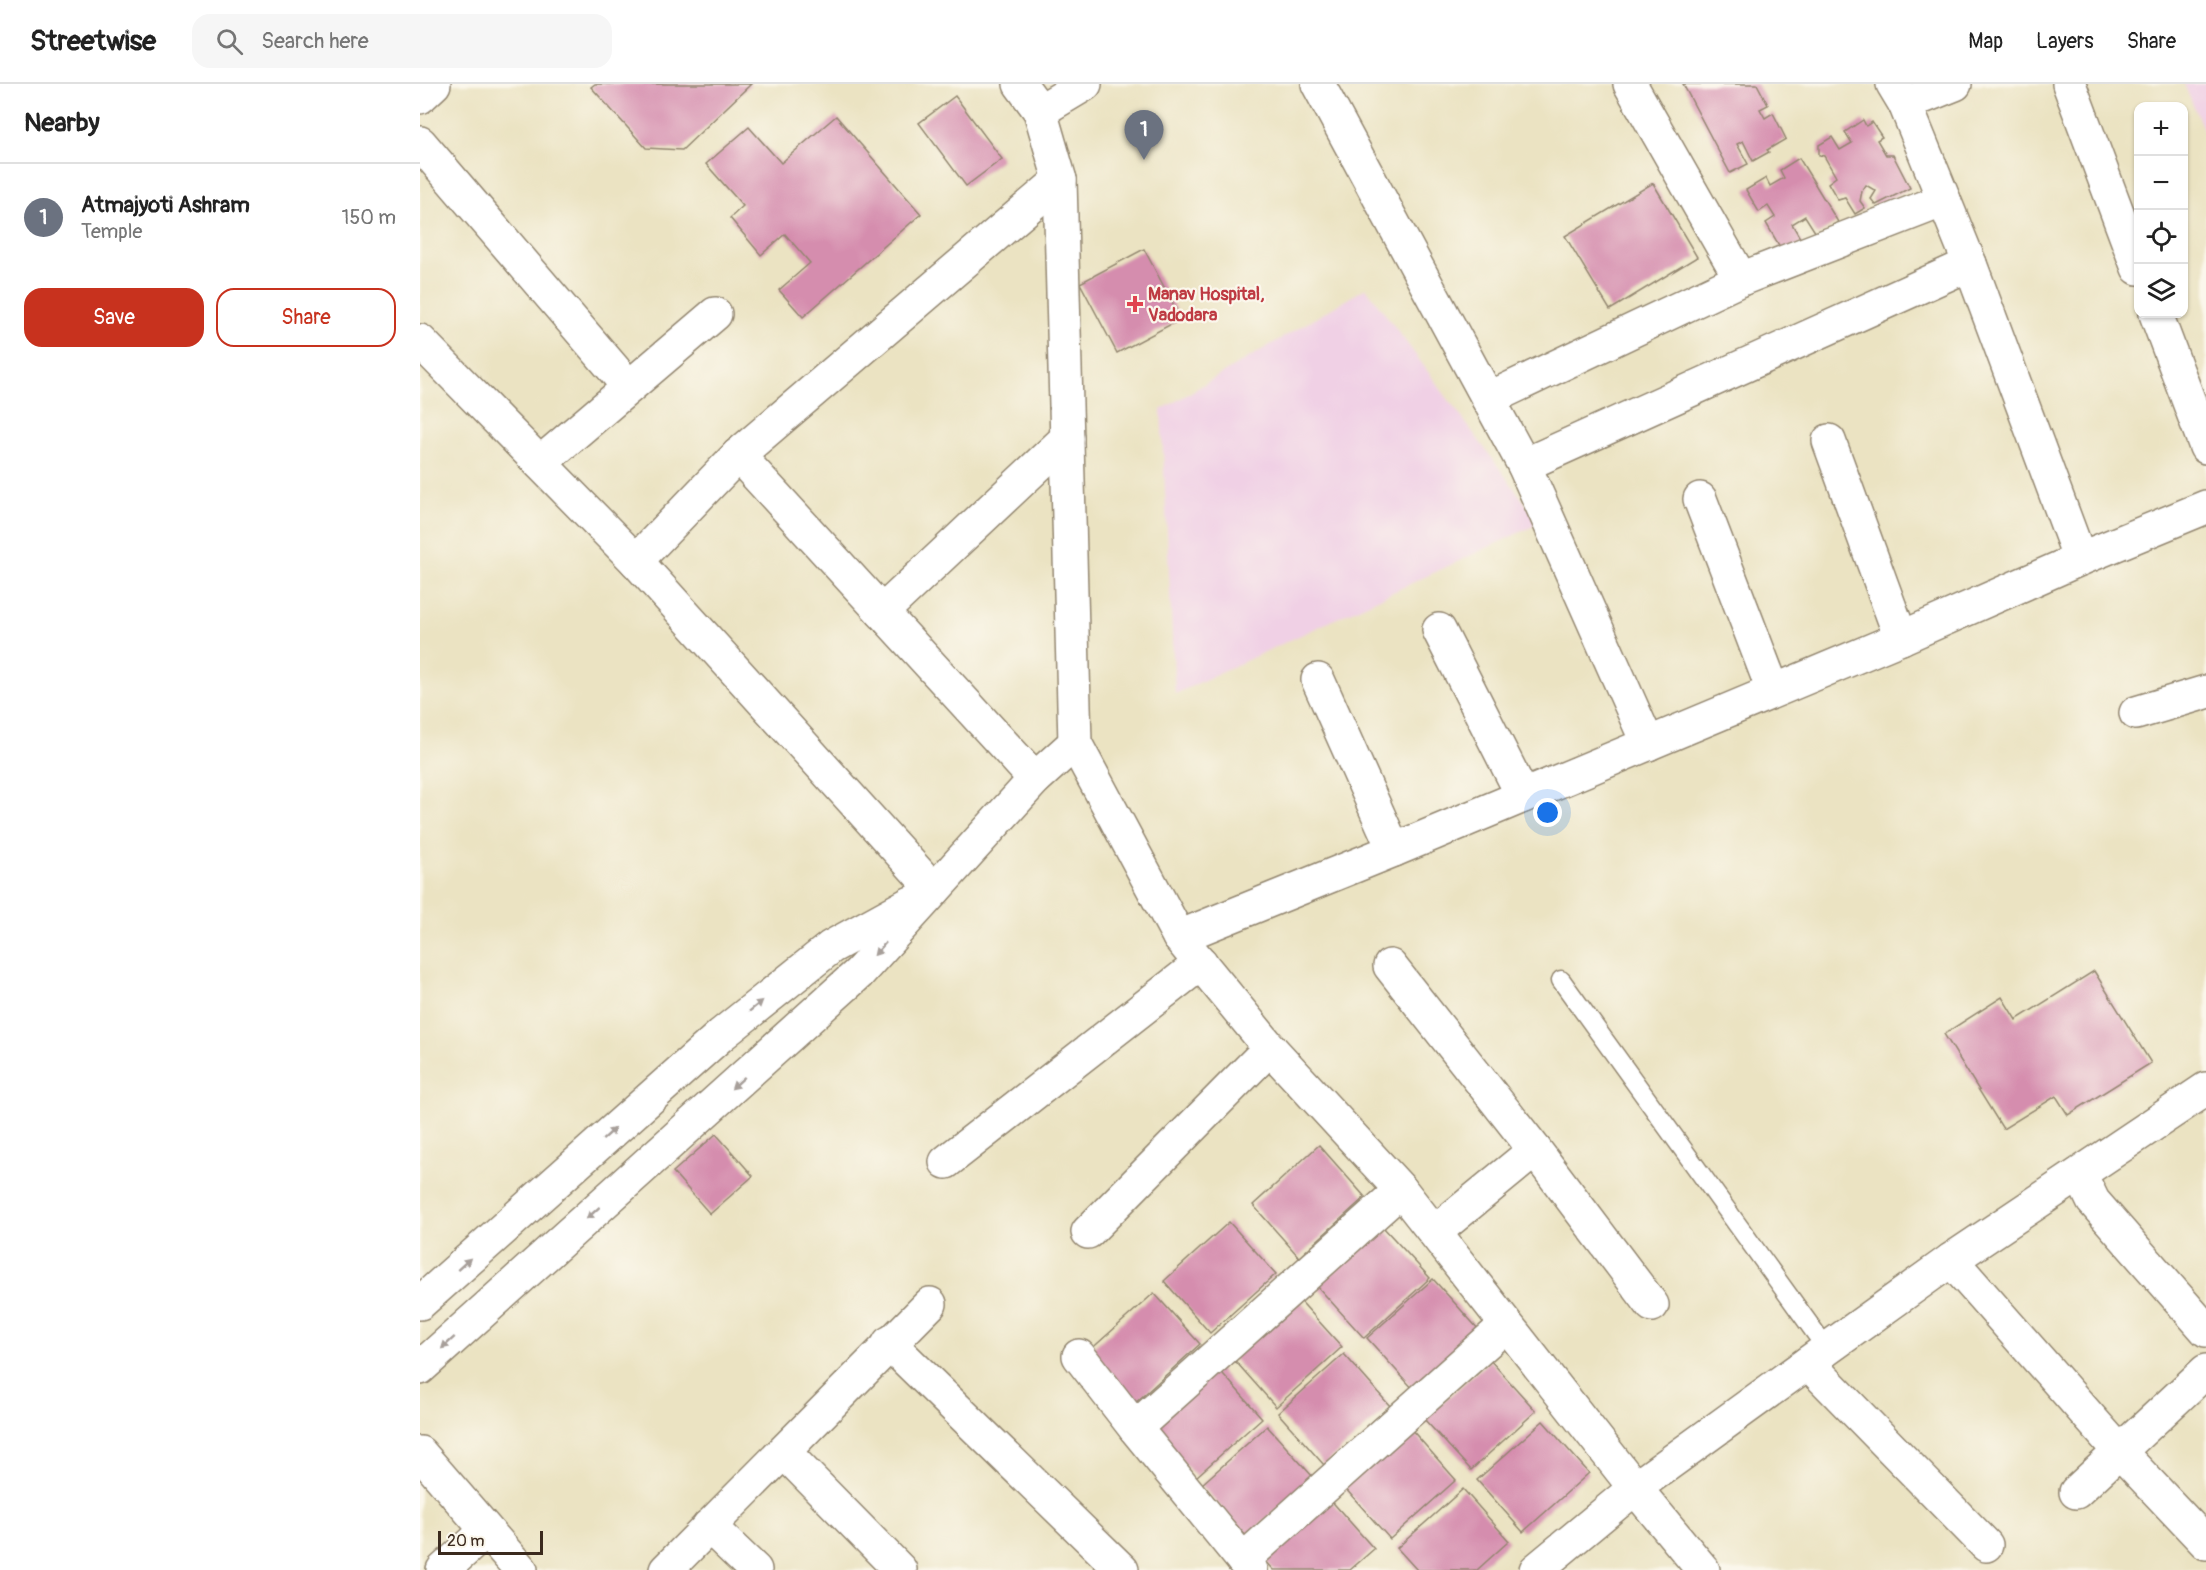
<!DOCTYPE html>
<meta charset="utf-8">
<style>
:root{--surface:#fff;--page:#f6f6f6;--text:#222;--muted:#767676;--line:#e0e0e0;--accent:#c8321e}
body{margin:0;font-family:Pangolin,sans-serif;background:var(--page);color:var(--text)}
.controls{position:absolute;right:18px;top:18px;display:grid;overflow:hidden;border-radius:12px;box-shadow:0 2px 4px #0004}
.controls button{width:54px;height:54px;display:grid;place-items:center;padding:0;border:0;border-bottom:2px solid var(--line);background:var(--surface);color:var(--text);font:30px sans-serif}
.scale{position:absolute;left:18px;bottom:15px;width:105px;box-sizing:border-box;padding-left:6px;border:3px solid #3b2a1e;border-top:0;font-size:16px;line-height:21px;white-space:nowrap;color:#3b2a1e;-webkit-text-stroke:4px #fbf7ec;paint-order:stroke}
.you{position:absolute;left:1128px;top:729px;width:21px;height:21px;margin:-15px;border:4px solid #fff;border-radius:50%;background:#1a73e8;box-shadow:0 0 0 9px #1a73e833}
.badge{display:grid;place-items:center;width:39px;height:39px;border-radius:50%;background:var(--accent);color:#fff;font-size:20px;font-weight:700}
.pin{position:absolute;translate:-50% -50px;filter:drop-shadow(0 2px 3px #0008)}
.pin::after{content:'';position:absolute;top:32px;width:21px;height:18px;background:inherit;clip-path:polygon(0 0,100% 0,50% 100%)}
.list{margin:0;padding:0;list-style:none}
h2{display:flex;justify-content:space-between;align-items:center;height:78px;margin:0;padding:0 24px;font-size:26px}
h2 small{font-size:20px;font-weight:400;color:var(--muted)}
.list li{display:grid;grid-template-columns:39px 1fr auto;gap:18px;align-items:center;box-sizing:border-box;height:108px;padding:0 24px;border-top:2px solid var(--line)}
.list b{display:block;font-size:22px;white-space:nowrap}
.list p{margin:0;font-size:20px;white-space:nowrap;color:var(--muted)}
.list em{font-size:20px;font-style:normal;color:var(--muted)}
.actions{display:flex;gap:12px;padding:18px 24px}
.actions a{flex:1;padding:14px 0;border:2px solid var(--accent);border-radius:18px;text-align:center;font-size:21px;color:var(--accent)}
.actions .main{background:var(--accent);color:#fff}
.icon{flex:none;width:33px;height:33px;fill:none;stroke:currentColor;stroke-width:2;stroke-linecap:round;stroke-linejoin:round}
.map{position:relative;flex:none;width:1786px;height:1486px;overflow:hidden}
header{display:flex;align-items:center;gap:36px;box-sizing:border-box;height:84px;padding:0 30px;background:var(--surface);border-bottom:2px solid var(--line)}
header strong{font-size:28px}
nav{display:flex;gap:33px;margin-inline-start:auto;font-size:21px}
.search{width:420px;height:54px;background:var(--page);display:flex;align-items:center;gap:15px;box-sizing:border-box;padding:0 21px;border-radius:18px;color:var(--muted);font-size:22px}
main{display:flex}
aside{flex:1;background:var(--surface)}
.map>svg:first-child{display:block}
.built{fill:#f0d0e5}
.building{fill:#d58dae}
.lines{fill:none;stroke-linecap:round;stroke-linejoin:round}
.lane-casing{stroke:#938670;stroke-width:21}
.street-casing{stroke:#938670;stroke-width:36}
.secondary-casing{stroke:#938670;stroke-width:36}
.lane{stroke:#fff;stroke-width:18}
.street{stroke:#fff;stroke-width:33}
.secondary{stroke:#fff;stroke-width:33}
.oneway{fill:#a79f9a}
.health-dot{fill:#e0444e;stroke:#fbf7ec;stroke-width:2}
.labels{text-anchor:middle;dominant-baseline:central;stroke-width:4.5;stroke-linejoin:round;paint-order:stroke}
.health-label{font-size:18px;font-weight:bold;fill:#be3a42;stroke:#fbf7ec;text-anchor:start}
</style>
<header>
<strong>Streetwise</strong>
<div class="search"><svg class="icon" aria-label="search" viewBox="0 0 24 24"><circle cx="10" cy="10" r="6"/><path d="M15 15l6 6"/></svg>Search here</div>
<nav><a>Map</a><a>Layers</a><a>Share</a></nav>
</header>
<main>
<aside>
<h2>Nearby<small></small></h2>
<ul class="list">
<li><span class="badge" style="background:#6b7280">1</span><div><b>Atmajyoti Ashram</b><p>Temple</p></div><em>150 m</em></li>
</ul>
<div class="actions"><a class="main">Save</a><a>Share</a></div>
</aside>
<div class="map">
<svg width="1786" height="1486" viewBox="0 0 1786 1486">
<rect width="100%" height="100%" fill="#fbf7ec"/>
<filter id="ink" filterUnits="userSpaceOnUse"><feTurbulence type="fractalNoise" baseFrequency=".0167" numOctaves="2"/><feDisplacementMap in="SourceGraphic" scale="12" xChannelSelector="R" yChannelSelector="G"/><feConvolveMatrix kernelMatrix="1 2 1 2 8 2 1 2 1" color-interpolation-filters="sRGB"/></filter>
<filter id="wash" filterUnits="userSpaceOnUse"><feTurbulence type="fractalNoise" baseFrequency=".008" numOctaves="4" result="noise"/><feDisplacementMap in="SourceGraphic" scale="24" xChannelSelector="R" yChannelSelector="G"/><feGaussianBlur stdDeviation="1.35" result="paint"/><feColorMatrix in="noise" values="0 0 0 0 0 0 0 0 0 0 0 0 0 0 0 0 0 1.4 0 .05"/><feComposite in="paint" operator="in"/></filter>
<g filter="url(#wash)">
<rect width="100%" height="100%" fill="#ebe3c2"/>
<g class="built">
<polygon points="1764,0 1786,0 1786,52"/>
<polygon points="946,204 1120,439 755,610 741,326"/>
</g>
<g id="blocks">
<g class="building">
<polygon points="175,0 331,0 262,66 226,64 171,3"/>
<polygon points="1263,0 1337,0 1348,21 1340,25 1345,34 1353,29 1366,55 1347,66 1349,68 1333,77 1323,57 1317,60 1328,80 1310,89"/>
<polygon points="535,12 582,75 546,102 499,39"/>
<polygon points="416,32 501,130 383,233 359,206 390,179 365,150 341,171 310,134 323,122 286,80 329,43 361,79"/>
<polygon points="1443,36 1446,42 1452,38 1462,53 1457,56 1466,71 1473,71 1490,104 1456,121 1451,115 1456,107 1446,101 1442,107 1440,117 1445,124 1435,130 1425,114 1418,116 1408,99 1416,93 1404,72 1399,71 1399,61 1412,53 1420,66 1432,59 1425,48"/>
<polygon points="1379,74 1418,138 1397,151 1385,132 1372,140 1383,159 1364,170 1346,139 1355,133 1348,122 1339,128 1326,106 1346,94 1350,102 1364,94 1360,86"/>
<polygon points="1233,99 1277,173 1190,226 1145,152"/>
<polygon points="724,165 761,235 697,269 660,199"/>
<polygon points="1674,887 1731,979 1648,1031 1636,1012 1583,1045 1524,950 1582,913 1596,936"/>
<polygon points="296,1050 333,1092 290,1130 253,1088"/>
<polygon points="899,1061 945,1113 879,1173 833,1121"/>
<polygon points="809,1138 856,1190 790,1249 744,1197"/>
<polygon points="963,1143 1010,1194 944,1254 897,1202"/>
<polygon points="1013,1195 1060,1247 994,1306 947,1254"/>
<polygon points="734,1209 780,1260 714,1320 668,1268"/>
<polygon points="876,1212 922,1263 856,1323 810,1271"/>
<polygon points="924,1270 970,1322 904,1381 858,1329"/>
<polygon points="1070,1276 1116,1327 1051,1386 1004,1335"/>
<polygon points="796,1282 842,1334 776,1393 729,1341"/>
<polygon points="1123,1337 1169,1389 1103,1448 1057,1396"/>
<polygon points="847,1342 893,1393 827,1453 781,1401"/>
<polygon points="990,1344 1036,1396 970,1455 924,1403"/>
<polygon points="1043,1405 1089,1457 1057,1486 997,1486 977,1464"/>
<polygon points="908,1413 954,1465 930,1486 854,1486 841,1472"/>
</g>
</g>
</g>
<g filter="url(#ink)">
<use href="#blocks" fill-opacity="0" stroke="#938670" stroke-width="1.5"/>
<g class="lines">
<g class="lane-casing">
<polyline id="lane" points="1141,896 1407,1265"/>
</g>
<g class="street-casing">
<g id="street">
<polyline points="898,0 1104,381 1550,180"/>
<polyline points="1210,0 1321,195"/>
<polyline points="1473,0 1485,20 1550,180 1660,475"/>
<polyline points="1649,0 1718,184"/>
<polyline points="0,13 14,0"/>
<polyline points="1485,20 1535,0"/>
<polyline points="620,27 665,0"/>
<polyline points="0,59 209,303"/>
<polyline points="1736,230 1786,363"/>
<polyline points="0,257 216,477 514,806"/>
<polyline points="1068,315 1321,195 1524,116"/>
<polyline points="1409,357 1481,554"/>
<polyline points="318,371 615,695"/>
<polyline points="120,379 295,230"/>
<polyline points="1104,381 1228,660"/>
<polyline points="1280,415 1353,606"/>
<polyline points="216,477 318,371 640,96"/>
<polyline points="462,528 647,354"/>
<polyline points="1019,546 1103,712"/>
<polyline points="898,596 974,766"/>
<polyline points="1716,629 1786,608"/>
<polyline points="759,853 974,766 1481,554 1660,475 1786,423"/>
<polyline points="970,882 1115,1066 1232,1221"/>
<polyline points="526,1078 781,879"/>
<polyline points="1660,1090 1673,1117 1786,1246"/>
<polyline points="668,1148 850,964"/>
<polyline points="1015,1148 1115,1066"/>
<polyline points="1531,1176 1700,1368 1786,1459"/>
<polyline points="469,1259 702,1486"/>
<polyline points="659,1272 715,1344 831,1486"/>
<polyline points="1388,1279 1566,1461"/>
<polyline points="715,1344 981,1106"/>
<polyline points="364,1368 480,1486"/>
<polyline points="0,1369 101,1486"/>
<polyline points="1656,1408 1786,1287"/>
<polyline points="289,1442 335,1486"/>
<polyline points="823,1476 1086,1241"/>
<polyline points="23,1486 66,1447"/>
<polyline points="246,1486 510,1220"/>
<polyline points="1116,1486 1215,1404 1407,1265 1531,1176 1786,1005"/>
</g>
</g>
<g class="secondary-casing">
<g id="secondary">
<polyline points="600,0 620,27 640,96 655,659 759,853 850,964 981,1106 1215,1404 1283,1486"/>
<polyline points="0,1219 301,951 411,863 491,819"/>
<polyline points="0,1284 439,889 615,695 655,659"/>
</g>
</g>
<use href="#lane" class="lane"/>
<use href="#street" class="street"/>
<use href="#secondary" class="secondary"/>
</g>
<defs><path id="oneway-solid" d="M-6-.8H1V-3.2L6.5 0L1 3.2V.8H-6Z" transform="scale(1.5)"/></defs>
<g class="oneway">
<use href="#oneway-solid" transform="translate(460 865) rotate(132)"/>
<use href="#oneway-solid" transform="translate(336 922) rotate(-39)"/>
<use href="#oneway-solid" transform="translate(318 999) rotate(138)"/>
<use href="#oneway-solid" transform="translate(189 1050) rotate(-42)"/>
<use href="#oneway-solid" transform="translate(173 1129) rotate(138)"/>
<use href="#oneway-solid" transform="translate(44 1180) rotate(-42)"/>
<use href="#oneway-solid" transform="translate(28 1259) rotate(138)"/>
</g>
</g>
<path class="health-dot" d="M712 211h6v6h6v6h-6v6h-6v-6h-6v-6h6z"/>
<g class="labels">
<g class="health-label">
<text x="728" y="210">Manav Hospital,<tspan x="728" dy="21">Vadodara</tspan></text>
</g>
</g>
</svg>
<div class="controls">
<button>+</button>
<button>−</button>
<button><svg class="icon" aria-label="locate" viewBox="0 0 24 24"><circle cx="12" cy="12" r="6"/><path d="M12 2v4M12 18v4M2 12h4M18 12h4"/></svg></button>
<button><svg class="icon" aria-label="layers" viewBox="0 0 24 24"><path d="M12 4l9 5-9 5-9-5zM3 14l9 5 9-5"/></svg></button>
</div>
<div class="scale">20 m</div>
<div class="you"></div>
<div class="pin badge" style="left:724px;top:76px;background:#6b7280">1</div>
</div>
</main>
